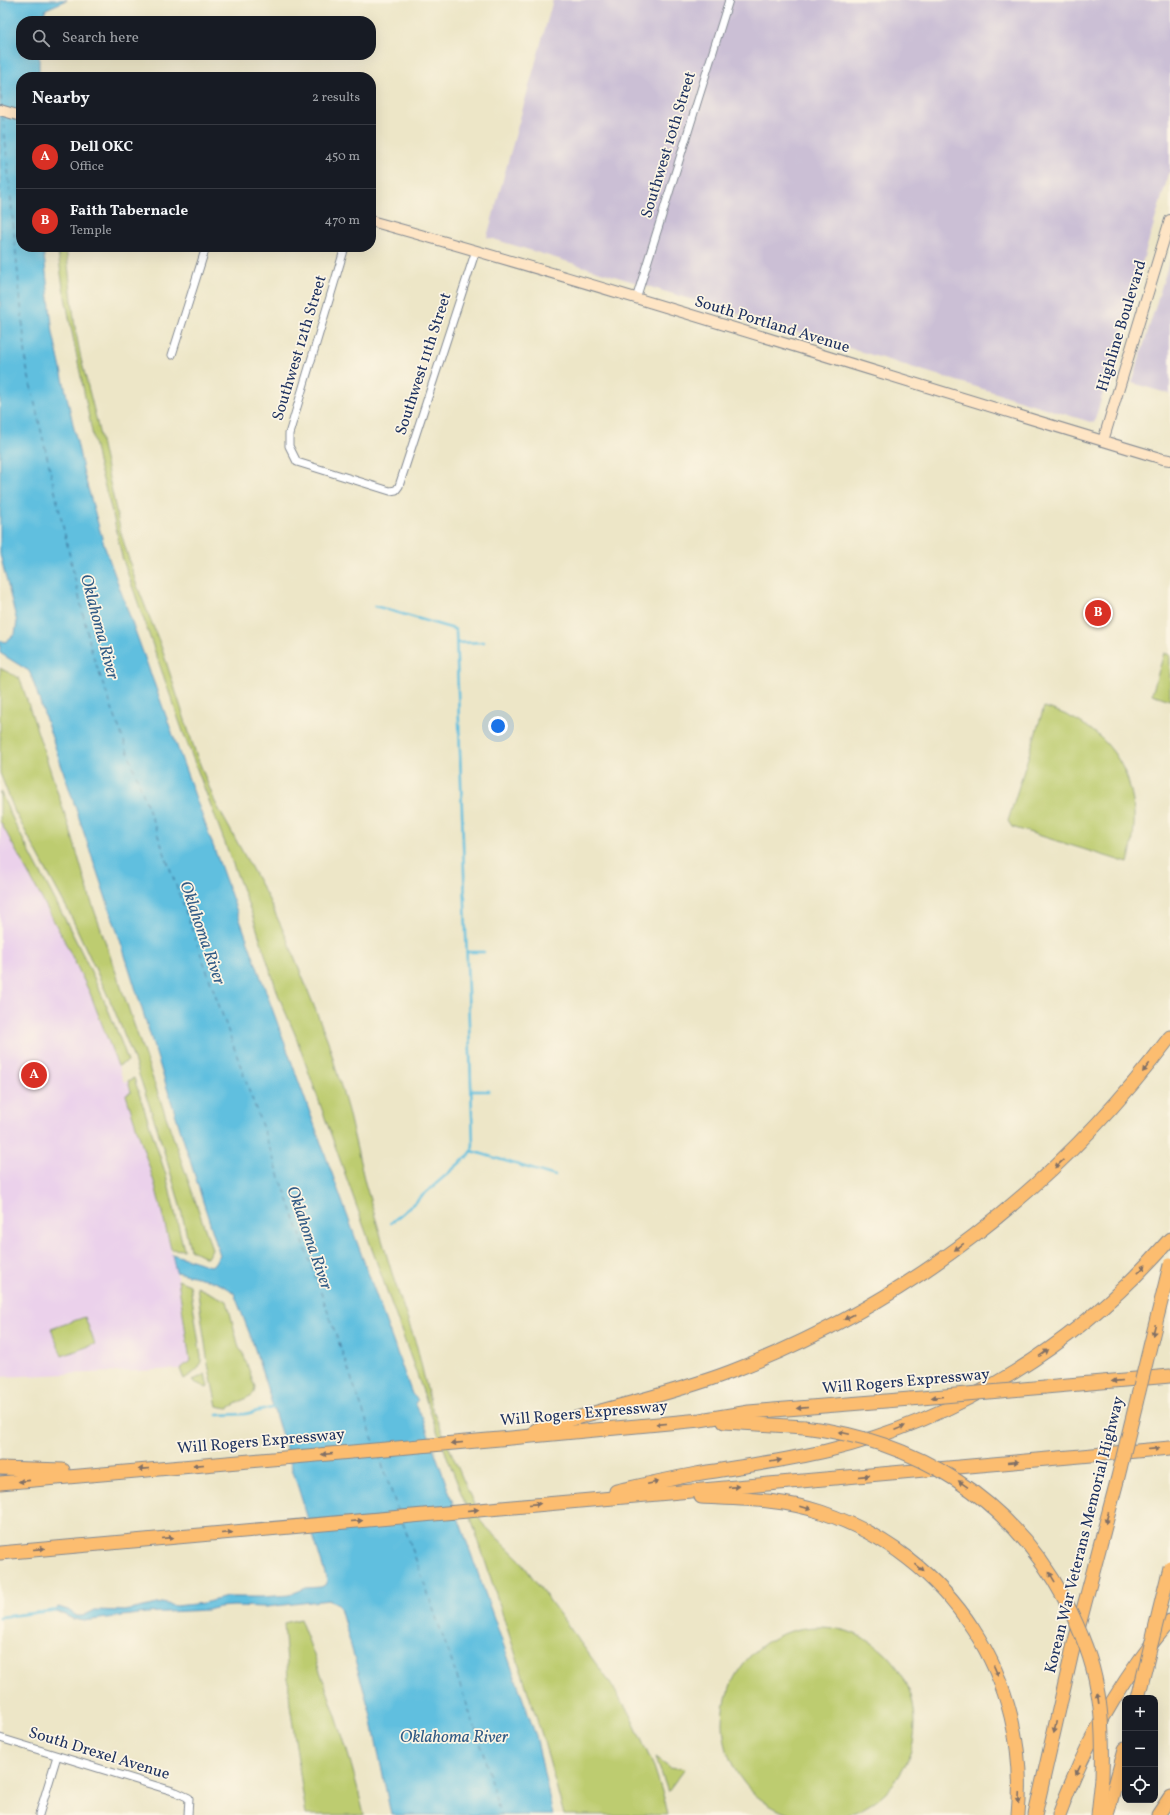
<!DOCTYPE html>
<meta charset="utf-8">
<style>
:root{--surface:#171b24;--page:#20242c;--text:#f1f3f6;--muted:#9ea1a6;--line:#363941;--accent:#d93025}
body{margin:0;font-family:Vollkorn,serif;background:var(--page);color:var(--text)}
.controls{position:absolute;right:12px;bottom:12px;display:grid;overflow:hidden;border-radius:8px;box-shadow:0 4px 16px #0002}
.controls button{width:36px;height:36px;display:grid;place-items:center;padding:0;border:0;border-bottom:1px solid var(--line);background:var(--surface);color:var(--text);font:20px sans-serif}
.you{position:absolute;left:498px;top:726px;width:14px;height:14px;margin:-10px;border:3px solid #fff;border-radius:50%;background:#1a73e8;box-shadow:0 0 0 6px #1a73e833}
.badge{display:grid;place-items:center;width:26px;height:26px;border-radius:50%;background:var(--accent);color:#fff;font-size:13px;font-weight:700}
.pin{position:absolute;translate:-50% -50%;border:2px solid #fff;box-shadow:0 1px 4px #0006}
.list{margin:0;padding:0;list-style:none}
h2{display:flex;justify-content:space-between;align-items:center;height:52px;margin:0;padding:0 16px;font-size:17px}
h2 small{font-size:13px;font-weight:400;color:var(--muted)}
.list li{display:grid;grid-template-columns:26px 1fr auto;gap:12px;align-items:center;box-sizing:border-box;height:64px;padding:0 16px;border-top:1px solid var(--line)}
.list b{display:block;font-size:15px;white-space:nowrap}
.list p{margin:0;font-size:13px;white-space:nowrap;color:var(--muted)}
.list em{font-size:13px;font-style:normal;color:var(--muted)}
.icon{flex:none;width:22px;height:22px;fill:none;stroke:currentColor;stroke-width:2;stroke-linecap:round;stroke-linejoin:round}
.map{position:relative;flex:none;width:1170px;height:1815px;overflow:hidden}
.search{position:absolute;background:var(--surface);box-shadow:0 4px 16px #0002;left:16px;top:16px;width:360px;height:44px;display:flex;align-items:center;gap:10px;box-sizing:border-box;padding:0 14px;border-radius:16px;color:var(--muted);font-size:15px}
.panel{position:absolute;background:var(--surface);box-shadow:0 4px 16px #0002;left:16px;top:72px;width:360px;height:180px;border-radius:16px}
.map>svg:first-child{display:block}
.built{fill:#ebd1eb}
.industrial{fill:#cbbfd5}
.green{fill:#bdcc6f;stroke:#6c7e66}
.water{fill:#61bfdf;stroke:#3e779e}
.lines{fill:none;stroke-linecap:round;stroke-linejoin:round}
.stream{stroke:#61bfdf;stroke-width:2.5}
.ferry{stroke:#305a85;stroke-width:1;stroke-dasharray:5 4;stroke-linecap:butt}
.street-casing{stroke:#848a92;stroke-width:9}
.secondary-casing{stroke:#848a92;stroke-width:12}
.highway-casing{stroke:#848a92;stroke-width:15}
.street{stroke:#fff;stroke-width:7}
.secondary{stroke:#fee5c5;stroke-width:10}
.highway{stroke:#fcbd6f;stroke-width:13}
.highway-bridge-casing{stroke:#848a92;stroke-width:15;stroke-linecap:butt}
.highway-bridge{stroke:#fcbd6f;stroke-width:13}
.oneway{fill:#806f66}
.labels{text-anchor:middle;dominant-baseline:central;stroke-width:3.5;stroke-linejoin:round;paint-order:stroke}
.street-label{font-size:16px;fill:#1b2f5e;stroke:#fcf5e5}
.water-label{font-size:17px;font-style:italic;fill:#305a85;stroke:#fcf5e5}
</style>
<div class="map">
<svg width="1170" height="1815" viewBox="0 0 1170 1815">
<rect width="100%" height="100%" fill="#fcf5e5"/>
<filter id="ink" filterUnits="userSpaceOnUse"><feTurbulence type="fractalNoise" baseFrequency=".025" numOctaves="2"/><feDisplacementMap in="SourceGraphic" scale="8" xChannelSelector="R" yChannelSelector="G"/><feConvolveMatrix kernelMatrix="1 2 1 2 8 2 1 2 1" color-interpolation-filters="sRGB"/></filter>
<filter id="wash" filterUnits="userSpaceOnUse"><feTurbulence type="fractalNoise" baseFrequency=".012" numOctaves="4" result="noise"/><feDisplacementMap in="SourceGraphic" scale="16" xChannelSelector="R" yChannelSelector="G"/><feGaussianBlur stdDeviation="0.9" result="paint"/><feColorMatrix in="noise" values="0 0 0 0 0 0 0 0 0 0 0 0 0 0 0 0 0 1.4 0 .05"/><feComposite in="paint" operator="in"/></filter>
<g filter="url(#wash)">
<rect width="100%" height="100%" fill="#ede6c7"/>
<polygon class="built" points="0,821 63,938 90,993 124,1082 128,1081 131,1092 126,1095 155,1185 178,1280 190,1361 180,1369 0,1377"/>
<g class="industrial">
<polygon points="553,0 1170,0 1170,170 1094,423 487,237"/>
<polygon points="1170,259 1170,394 1132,383"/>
</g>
<g class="green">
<polygon points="57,247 66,247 75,327 81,359 96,418 121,533 136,583 161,646 196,754 215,802 268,898 288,941 328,1041 348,1111 365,1183 394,1280 417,1347 431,1406 482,1523 519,1559 608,1680 629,1713 654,1767 665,1801 668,1815 564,1815 543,1738 473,1524 436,1428 295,1034 279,997 253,917 183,732 122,557 114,519 98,462 63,287"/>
<polygon points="1164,653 1170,655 1170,700 1152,694"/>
<polygon points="0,668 19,678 22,685 72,836 90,898 212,1249 207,1258 190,1249 179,1201 158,1131 131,1051 113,1007 70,914 15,812 0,773"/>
<path d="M1044,707c75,21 104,83 84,156l-116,-36 -4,-6z"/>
<path d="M0,791c21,49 49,96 73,144 21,41 40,83 55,126l-10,5 -28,-73 -27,-55 -63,-117z"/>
<polygon points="134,1078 166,1175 184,1250 171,1249 155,1185 126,1095 131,1092 128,1081"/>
<path d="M178,1280l12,5 11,72c1,12 -8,16 -17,22l-4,-10 10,-8z"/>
<polygon points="197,1287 227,1301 239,1348 243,1353 255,1387 254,1393 252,1395 228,1408 217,1406 208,1364"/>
<polygon points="85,1317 95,1344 62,1356 51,1329"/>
<polygon points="205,1374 208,1387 207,1388 192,1381"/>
<path d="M300,1619c25,64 49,128 64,196h-58l-16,-110 -6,-82z"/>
<circle cx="819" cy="1723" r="96"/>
<polygon points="656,1757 670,1767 685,1769 668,1792"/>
</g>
<path class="water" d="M0,0h67l-21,9 -5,12h-20v34h18v22h-18v170h22l10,86 31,141 20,71 308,849 6,6 -3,3 8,16 113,317 17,79h-162l-21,-103 -29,-101c-2,-7 -5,-9 -12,-11l-63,7 -32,-1 -16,1 -11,3 -61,3 -62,8 -11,-2 -17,-8 2,-4 10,3 9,6h6l12,-6 30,1 37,-8 14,3 27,-3 24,-6h35l27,-2 17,-7 15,-1 4,-2 2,-5 -75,-240 -18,-47c-14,-13 -39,-16 -58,-21l-4,-18 38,12 3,-1 7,-10 -98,-309 -90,-268 -3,-7 -29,-18v-13l5,2 10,-8 2,-12 -17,-68z"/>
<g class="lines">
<g class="stream">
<polyline points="375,606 454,629 456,631 473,1144 472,1151 469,1155 391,1223"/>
<polyline points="457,643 484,642"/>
<polyline points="467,952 484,952"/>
<polyline points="472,1091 489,1091"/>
<polyline points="472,1151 555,1176"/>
<polyline points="217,1415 245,1414 276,1407"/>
<polyline points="0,1617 59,1610"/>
</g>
<g class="ferry">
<polyline points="0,87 2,106"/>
<polyline points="3,116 27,369 92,653 198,946 375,1445"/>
<polyline points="379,1455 398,1511"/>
<polyline points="403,1523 481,1745 500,1815"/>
</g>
</g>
</g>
<g filter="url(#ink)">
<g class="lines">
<g class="street-casing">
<g id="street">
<polyline points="345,247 289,434 289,446 297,462 390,491 396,490 399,486 476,250"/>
<polyline points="636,299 729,0"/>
<polyline points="172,355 206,247"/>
<polyline points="0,1738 176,1792 189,1798 188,1815"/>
<polyline points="39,1815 57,1756"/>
</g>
</g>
<g class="secondary-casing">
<g id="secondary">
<polyline points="0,110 21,116"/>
<path d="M371,221c266,74 528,159 792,238l7,1"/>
<polyline points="1103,441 1170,220"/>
</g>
</g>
<g class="highway-casing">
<g id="highway">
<polyline points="1045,1387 1170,1376"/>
<polyline points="724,1422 804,1427"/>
<path d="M536,1430c65,-21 131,-34 194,-58 178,-68 326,-184 440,-335"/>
<polyline points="0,1468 63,1470"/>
<polyline points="0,1483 511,1438 700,1420 749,1412 910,1399"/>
<path d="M616,1491c27,-6 53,-12 80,-17 43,-7 87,-13 130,-23 134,-32 254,-108 344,-212"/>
<path d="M701,1497c41,2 82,2 120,15 130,44 210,167 197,303"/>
<polyline points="0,1553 1170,1448"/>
<polyline points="1035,1815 1073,1648 1117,1481"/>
<path d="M1059,1815c25,-70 63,-137 111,-194"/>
<polyline points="1098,1815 1102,1778"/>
<polyline points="1107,1815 1125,1749"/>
<polyline points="1158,1815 1170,1797"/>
</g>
</g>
<use href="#street" class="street"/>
<use href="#secondary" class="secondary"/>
<use href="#highway" class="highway"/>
<g class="highway-bridge-casing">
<g id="highway-bridge">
<polyline points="910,1399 1045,1387"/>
<path d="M804,1427c112,13 207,71 261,173 14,27 27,57 32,88 6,30 6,60 5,90"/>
<polyline points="1117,1481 1170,1265"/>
<polyline points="1138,1698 1170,1567"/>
</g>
</g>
<use href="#highway-bridge" class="highway-bridge"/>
</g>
<defs><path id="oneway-solid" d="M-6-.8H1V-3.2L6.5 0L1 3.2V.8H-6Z"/></defs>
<g class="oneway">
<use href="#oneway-solid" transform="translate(1146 1068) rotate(128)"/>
<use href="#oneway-solid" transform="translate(1059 1164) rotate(137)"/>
<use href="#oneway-solid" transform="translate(959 1247) rotate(144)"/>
<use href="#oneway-solid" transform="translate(1142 1269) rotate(-46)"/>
<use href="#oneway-solid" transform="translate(849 1317) rotate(152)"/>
<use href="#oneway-solid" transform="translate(1154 1330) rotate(104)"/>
<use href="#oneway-solid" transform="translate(1044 1353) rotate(-35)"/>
<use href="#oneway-solid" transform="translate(1117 1381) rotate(175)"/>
<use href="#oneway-solid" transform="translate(937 1397) rotate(175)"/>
<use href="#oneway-solid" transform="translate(802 1408) rotate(175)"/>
<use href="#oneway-solid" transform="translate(661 1424) rotate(175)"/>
<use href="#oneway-solid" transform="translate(900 1428) rotate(-22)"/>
<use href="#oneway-solid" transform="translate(844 1433) rotate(-168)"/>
<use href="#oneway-solid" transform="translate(457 1443) rotate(175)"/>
<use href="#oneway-solid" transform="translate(1154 1449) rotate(-5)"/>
<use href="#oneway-solid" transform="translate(327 1454) rotate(175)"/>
<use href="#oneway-solid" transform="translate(776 1461) rotate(-10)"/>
<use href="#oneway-solid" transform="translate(1013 1462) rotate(-5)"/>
<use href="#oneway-solid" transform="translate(198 1465) rotate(175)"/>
<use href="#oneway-solid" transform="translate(144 1469) rotate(175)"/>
<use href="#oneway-solid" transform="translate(864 1476) rotate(-5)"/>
<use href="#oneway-solid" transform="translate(24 1481) rotate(174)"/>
<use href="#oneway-solid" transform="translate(653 1483) rotate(-12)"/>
<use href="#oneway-solid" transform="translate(963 1484) rotate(-146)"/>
<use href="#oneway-solid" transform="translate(734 1487) rotate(-5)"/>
<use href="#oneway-solid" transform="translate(535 1504) rotate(-5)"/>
<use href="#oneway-solid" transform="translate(806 1508) rotate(16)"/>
<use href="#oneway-solid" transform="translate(473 1510) rotate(-5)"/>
<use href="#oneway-solid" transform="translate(1107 1518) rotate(105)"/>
<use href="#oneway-solid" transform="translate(357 1521) rotate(-5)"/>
<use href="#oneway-solid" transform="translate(227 1533) rotate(-5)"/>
<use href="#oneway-solid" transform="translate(168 1538) rotate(-5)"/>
<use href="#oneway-solid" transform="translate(39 1549) rotate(-5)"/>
<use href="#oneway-solid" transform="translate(920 1568) rotate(40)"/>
<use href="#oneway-solid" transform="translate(1052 1577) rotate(-121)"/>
<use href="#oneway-solid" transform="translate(996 1671) rotate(67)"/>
<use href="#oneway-solid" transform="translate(1098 1698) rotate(-98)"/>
<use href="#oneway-solid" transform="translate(1055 1727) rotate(103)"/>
<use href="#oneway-solid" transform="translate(1078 1770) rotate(114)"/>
<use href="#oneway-solid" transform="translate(1019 1798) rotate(93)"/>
</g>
</g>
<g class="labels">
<g class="street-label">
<text transform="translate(669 145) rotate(-73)">Southwest 10th Street</text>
<text transform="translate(772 325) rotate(17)">South Portland Avenue</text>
<text transform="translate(1122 326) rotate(-73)">Highline Boulevard</text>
<text transform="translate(300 348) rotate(-73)">Southwest 12th Street</text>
<text transform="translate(424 364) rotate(-72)">Southwest 11th Street</text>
<text transform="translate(906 1382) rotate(-5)">Will Rogers Expressway</text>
<text transform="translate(584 1414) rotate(-5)">Will Rogers Expressway</text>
<text transform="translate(261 1442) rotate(-5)">Will Rogers Expressway</text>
<text transform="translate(1085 1535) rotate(-76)">Korean War Veterans Memorial Highway</text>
<text transform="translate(99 1754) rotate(17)">South Drexel Avenue</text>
</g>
<g class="water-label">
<text transform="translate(99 627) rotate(75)">Oklahoma River</text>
<text transform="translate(202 933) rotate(71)">Oklahoma River</text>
<text transform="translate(309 1238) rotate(71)">Oklahoma River</text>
<text x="454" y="1737">Oklahoma River</text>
</g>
</g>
</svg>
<div class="controls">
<button>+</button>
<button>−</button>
<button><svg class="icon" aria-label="locate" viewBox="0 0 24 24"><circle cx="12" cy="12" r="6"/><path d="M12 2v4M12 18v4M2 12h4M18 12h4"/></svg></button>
</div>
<div class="you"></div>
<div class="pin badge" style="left:34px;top:1075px">A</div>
<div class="pin badge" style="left:1098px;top:613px">B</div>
<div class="search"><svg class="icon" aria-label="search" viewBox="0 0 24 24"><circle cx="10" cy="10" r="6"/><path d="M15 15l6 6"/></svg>Search here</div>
<section class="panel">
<h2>Nearby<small>2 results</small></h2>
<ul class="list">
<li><span class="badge">A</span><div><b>Dell OKC</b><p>Office</p></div><em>450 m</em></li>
<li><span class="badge">B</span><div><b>Faith Tabernacle</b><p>Temple</p></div><em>470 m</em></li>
</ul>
</section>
</div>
